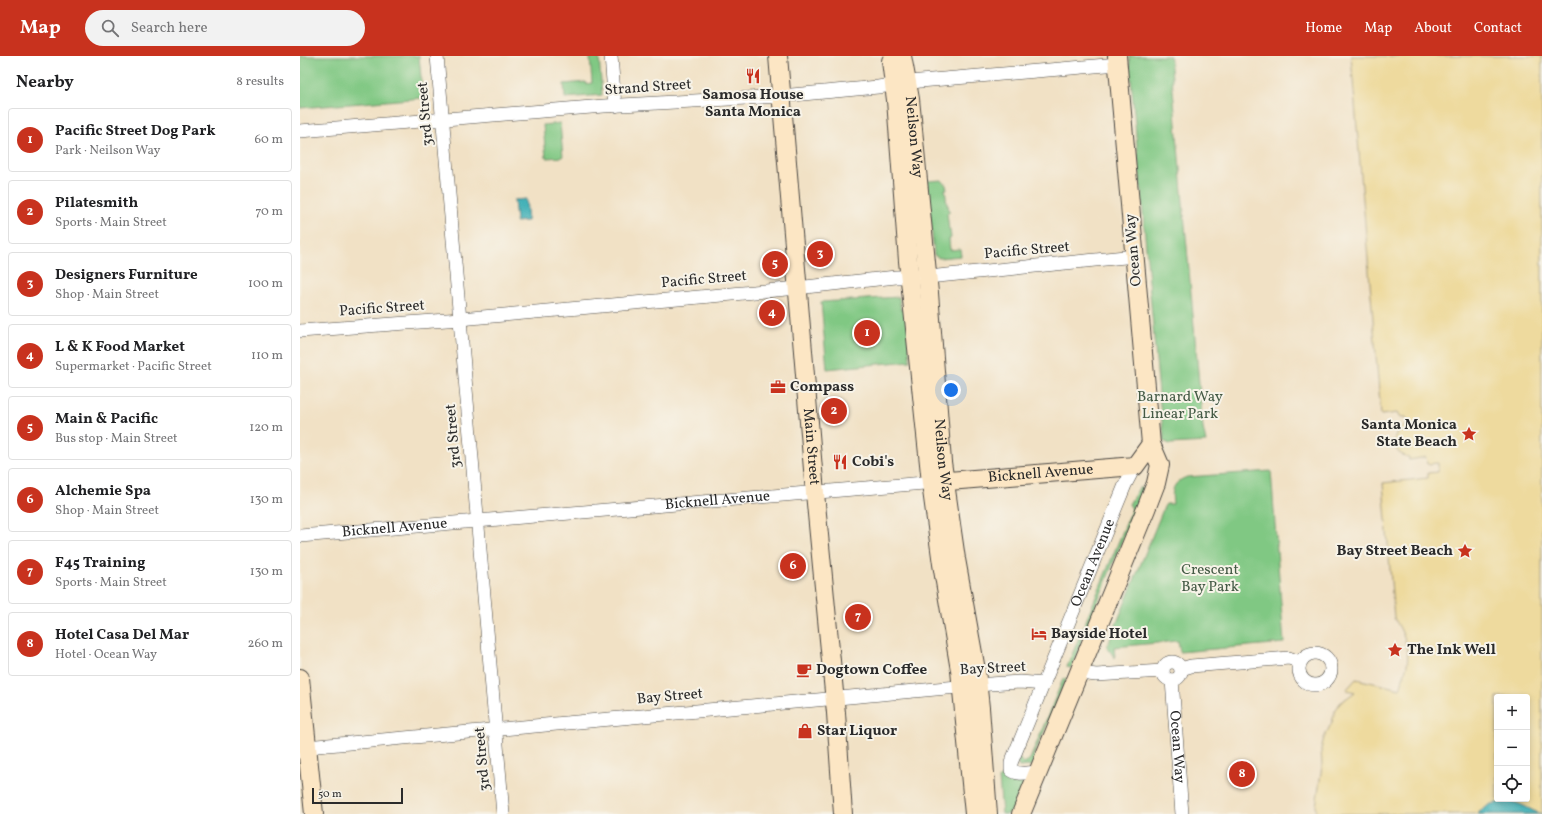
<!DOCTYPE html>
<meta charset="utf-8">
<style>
:root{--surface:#fff;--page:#f2f2f2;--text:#202124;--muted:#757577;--line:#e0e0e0;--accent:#c8321e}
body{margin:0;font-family:Vollkorn,serif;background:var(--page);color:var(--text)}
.controls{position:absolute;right:12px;bottom:12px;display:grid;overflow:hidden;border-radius:4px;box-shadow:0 2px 6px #0003}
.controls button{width:36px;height:36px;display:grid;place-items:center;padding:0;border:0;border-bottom:1px solid var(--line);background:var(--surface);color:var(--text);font:20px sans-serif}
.scale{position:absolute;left:12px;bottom:10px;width:91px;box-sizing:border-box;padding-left:4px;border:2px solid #2b2b2b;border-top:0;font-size:11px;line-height:14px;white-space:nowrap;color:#2b2b2b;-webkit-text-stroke:3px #f7f3e8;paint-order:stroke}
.you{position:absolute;left:651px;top:334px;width:14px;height:14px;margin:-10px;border:3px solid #fff;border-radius:50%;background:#1a73e8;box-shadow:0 0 0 6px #1a73e833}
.badge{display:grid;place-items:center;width:26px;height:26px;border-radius:50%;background:var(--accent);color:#fff;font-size:13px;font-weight:700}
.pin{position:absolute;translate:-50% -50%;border:2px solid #fff;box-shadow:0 1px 4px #0006}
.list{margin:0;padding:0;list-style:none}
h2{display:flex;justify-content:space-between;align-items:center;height:52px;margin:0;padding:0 16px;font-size:17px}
h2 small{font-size:13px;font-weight:400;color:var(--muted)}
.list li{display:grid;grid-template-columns:26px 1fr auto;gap:12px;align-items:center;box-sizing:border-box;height:64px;margin:0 8px 8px;padding:0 8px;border:1px solid var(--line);border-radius:4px}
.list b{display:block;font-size:15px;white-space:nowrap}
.list p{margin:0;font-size:13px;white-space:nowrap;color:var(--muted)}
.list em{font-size:13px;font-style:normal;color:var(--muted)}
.icon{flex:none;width:22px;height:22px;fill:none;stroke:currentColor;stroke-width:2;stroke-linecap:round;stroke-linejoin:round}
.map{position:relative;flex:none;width:1242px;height:758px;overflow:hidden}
header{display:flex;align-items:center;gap:24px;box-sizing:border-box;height:56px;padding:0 20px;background:var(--accent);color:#fff}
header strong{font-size:19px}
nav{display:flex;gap:22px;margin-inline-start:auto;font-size:14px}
.search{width:280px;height:36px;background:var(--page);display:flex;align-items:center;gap:10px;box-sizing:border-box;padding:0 14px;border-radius:22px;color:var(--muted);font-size:15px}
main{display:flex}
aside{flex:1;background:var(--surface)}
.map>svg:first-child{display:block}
.green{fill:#80c883;stroke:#567a57}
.sand{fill:#eeda9e;stroke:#8c8264;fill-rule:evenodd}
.water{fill:#3eafb6;stroke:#346d70}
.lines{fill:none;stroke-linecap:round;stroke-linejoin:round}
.street-casing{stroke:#494642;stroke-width:14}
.secondary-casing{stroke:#494642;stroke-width:20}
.street{stroke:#fff;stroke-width:13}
.secondary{stroke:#fce6c4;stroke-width:18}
.labels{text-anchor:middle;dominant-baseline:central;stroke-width:4;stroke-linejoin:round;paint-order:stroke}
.street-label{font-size:15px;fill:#2b2b2b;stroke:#f7f3e8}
.poi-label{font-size:15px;font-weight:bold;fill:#2b2b2b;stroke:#f7f3e8;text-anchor:start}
.park-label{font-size:15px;fill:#445a45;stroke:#f7f3e8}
</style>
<header>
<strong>Map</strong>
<div class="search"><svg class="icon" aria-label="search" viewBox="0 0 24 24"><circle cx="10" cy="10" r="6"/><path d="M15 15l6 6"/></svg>Search here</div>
<nav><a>Home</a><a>Map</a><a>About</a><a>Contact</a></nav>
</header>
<main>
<aside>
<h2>Nearby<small>8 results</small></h2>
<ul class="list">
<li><span class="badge">1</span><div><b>Pacific Street Dog Park</b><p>Park · Neilson Way</p></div><em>60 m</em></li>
<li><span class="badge">2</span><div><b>Pilatesmith</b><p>Sports · Main Street</p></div><em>70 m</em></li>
<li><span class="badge">3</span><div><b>Designers Furniture</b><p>Shop · Main Street</p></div><em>100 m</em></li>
<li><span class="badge">4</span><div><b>L &amp; K Food Market</b><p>Supermarket · Pacific Street</p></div><em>110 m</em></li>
<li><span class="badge">5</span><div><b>Main &amp; Pacific</b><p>Bus stop · Main Street</p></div><em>120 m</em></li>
<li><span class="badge">6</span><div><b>Alchemie Spa</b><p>Shop · Main Street</p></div><em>130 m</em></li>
<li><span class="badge">7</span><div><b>F45 Training</b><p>Sports · Main Street</p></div><em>130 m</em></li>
<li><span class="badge">8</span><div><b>Hotel Casa Del Mar</b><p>Hotel · Ocean Way</p></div><em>260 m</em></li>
</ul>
</aside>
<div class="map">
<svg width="1242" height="758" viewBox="0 0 1242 758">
<rect width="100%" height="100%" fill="#f7f3e8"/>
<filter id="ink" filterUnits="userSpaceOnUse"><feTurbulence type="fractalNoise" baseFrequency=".025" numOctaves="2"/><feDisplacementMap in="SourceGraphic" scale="8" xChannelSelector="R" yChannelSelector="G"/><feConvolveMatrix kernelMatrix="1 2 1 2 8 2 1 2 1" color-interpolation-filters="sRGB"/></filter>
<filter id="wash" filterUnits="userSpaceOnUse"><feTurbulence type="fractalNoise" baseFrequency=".012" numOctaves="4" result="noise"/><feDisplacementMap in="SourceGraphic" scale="16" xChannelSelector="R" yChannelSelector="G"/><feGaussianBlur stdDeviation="0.9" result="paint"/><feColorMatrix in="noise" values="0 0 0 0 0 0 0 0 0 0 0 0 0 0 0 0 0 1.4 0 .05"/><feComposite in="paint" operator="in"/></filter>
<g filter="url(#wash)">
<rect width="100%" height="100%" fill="#f1e1c5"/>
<g class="green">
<polygon points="0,0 119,0 123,42 0,52"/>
<polygon points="292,0 299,0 302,39 265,42 264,28 286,26 286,28 292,27 290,1"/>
<polygon points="829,0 870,0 903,372 906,386 870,388 863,385 864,380 860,349"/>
<polygon points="260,67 263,101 246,102 243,69"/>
<polygon points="642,124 646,129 647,133 645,133 647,149 648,149 649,156 650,156 647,157 649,174 650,174 651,182 649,183 650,194 660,193 661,200 639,202 634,199 627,125"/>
<polygon points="599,241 601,254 607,253 610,305 527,313 521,246"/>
<path d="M971,415l13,172 -104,9 -2,-11 -64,6 1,11 -8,-11 57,-140 2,-3h7c-2,-14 0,-22 14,-27z"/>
<polygon points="844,431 771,612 767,611 832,453 829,448 839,432"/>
<polygon points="767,622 733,701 738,703 731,710 719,711 717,706 719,702 724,708 730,703 763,623"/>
<path d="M702,720c7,10 16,5 25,2l-12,36h-13l-3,-36z"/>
</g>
<path class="sand" d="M1051,0h191v758h-226v-8l6,-40 -1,-17 3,-11 8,-16 3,-11 5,-8 15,-11 -9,-2 10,-11 44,10c2,-8 5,-16 7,-24 3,-17 -4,-33 -13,-47l-11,-135 45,-5v-5l10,-1v-9l-11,1 -1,-7 -17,3v-3c-19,-3 -20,-27 -1,-32l-2,-8h-7l-2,-4 -16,2zM1197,641h30v102h-30z"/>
<g class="water">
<polygon points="226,143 228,165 216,166 214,144"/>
<path d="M1207,745c14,1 22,9 35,13h-64l1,-3 12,-7z"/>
</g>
</g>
<g filter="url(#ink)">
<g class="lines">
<g class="street-casing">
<g id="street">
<polyline points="137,0 203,758"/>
<polyline points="311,0 315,50"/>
<polyline points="0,75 304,50 481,40 578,31 620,25 818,8"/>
<polyline points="0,275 160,263 487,233 596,221 638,220 835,200"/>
<path id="s1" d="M0,480l636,-54"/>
<circle cx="1015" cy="613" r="16"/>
<circle cx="872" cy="615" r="9"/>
<polyline points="881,613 891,610 989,602 1000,606"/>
<polyline points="780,617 796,619 863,615"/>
<path id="s2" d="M872,624l10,134"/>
<polyline points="0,696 17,690 690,628 720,626 744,628"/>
<path id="s3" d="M738,716c-9,0 -19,4 -27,-2v-7l114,-278 10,-19"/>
</g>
</g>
<g class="secondary-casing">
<g id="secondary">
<path id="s4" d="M478,0l37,437 21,220 7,101"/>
<path id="s5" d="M602,0l8,43 19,194 13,169 14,97 20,111 4,38 8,106"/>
<polyline points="591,5 596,44 608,205 631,427 642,508 660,614 674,758"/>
<path id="s6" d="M636,426l199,-16 16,-22"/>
<polyline points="0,622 14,758"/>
<polyline points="721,758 846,453 856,427 860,409 851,388 817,0"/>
</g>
</g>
<use href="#street" class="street"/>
<use href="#secondary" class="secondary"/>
</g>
</g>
<defs>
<g id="restaurant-bare" transform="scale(1.2)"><path d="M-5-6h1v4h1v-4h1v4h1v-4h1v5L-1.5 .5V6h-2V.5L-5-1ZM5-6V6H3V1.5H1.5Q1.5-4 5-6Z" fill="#c8321e" stroke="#f7f3e8" stroke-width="2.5" paint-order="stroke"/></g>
<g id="office-bare" transform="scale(1.2)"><path d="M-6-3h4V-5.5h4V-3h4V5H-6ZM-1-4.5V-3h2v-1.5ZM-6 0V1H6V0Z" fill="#c8321e" stroke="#f7f3e8" stroke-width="2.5" paint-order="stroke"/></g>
<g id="sight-bare" transform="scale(1.2)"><path d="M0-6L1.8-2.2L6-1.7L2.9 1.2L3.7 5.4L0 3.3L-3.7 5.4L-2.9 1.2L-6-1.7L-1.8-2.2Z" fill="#c8321e" stroke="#f7f3e8" stroke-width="2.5" paint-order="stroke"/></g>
<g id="hotel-bare" transform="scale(1.2)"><path d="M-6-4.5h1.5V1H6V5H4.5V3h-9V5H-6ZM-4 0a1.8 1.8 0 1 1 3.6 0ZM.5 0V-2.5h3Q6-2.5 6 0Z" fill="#c8321e" stroke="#f7f3e8" stroke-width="2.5" paint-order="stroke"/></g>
<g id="cafe-bare" transform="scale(1.2)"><path d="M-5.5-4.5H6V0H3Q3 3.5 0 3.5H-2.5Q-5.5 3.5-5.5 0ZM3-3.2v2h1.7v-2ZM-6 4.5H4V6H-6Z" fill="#c8321e" stroke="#f7f3e8" stroke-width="2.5" paint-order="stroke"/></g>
<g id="shop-bare" transform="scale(1.2)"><path d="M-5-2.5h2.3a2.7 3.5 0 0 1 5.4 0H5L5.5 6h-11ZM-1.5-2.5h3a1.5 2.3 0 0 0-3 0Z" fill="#c8321e" stroke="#f7f3e8" stroke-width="2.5" paint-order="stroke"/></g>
</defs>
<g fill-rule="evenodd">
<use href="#restaurant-bare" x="453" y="20"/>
<use href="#office-bare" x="478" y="331"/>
<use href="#sight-bare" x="1169" y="378"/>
<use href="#restaurant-bare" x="540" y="406"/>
<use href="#sight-bare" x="1165" y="495"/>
<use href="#hotel-bare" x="739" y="578"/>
<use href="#sight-bare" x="1095" y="594"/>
<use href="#cafe-bare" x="504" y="614"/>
<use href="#shop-bare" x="505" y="675"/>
</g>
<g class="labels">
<g class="street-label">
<text transform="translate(348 32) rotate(-4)">Strand Street</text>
<text transform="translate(126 58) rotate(-95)">3rd Street</text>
<text stroke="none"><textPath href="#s5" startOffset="82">Neilson Way</textPath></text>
<text transform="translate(834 194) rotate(-95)">Ocean Way</text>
<text transform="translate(727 195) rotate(-5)">Pacific Street</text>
<text transform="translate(404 224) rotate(-5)">Pacific Street</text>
<text transform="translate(82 253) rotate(-4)">Pacific Street</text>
<text transform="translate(154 380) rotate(-95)">3rd Street</text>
<text stroke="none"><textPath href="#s4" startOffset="392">Main Street</textPath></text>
<text stroke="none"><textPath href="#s5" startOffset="406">Neilson Way</textPath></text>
<text stroke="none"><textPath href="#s6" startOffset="105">Bicknell Avenue</textPath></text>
<text stroke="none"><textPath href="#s1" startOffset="419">Bicknell Avenue</textPath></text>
<text stroke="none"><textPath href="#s1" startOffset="95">Bicknell Avenue</textPath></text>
<text stroke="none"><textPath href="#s3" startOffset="251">Ocean Avenue</textPath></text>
<text transform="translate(693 613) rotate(-3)">Bay Street</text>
<text transform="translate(370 641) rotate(-5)">Bay Street</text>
<text stroke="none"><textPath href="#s2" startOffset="67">Ocean Way</textPath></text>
<text transform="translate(183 703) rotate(-95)">3rd Street</text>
</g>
<g class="poi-label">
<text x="453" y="39" text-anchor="middle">Samosa House<tspan x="453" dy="17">Santa Monica</tspan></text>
<text x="490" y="331">Compass</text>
<text x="1157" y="369" text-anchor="end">Santa Monica<tspan x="1157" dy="17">State Beach</tspan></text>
<text x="552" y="406">Cobi's</text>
<text x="1153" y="495" text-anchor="end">Bay Street Beach</text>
<text x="751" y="578">Bayside Hotel</text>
<text x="1107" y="594">The Ink Well</text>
<text x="516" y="614">Dogtown Coffee</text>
<text x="517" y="675">Star Liquor</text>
</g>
<g class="park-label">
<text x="880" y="341">Barnard Way<tspan x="880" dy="17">Linear Park</tspan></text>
<text x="910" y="514">Crescent<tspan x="910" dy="17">Bay Park</tspan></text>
</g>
</g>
</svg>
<div class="controls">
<button>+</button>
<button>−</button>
<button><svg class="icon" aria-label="locate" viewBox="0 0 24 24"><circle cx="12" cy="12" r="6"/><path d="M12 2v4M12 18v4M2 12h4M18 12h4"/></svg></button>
</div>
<div class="scale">50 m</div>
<div class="you"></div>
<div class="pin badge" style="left:567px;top:277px">1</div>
<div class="pin badge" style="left:534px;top:355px">2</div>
<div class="pin badge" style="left:520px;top:198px">3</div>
<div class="pin badge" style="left:472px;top:257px">4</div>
<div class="pin badge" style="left:475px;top:208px">5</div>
<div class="pin badge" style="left:493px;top:510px">6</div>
<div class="pin badge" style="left:558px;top:561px">7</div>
<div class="pin badge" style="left:942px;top:718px">8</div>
</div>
</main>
